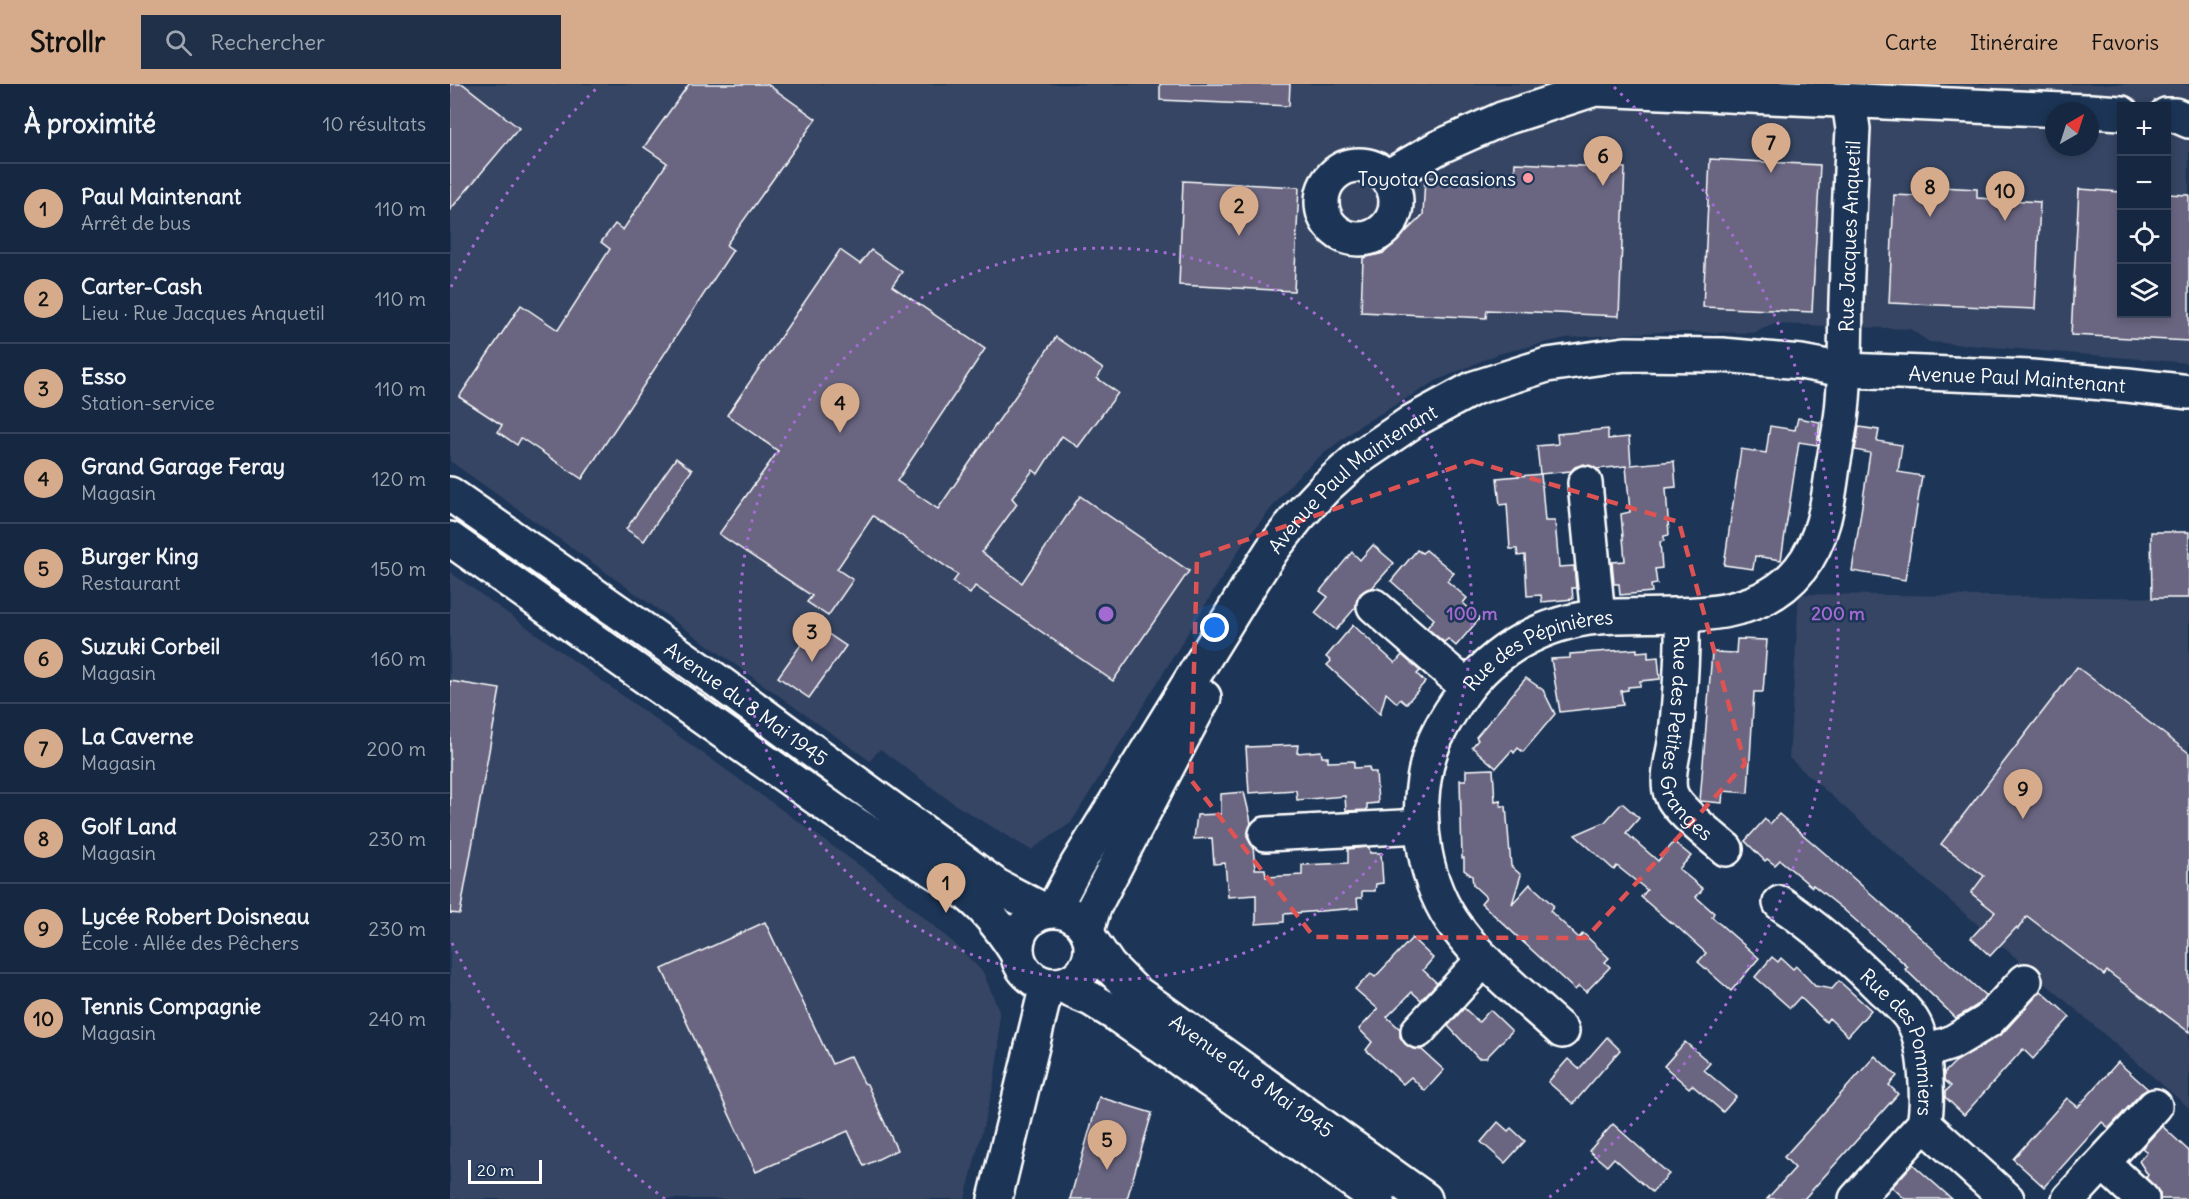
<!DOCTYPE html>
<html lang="fr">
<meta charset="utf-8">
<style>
:root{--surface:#162841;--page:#1f3048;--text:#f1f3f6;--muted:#9ea6b1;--line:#35445a;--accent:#d6ab8b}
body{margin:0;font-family:Delius,sans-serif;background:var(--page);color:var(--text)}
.controls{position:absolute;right:18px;top:18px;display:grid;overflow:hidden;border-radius:0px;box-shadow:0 3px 9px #0003}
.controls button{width:54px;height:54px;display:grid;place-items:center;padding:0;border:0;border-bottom:2px solid var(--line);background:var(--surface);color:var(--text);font:30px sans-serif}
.compass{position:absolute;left:1595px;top:18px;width:54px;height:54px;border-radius:50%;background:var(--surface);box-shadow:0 3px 9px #0003;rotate:39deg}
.scale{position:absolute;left:18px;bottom:15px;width:74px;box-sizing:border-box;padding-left:6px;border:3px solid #fff;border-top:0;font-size:16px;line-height:21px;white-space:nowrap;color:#fff;-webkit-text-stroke:4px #1d3557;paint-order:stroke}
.you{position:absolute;left:765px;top:544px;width:21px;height:21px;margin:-15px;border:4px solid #fff;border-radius:50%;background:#1a73e8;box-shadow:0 0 0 9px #1a73e833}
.badge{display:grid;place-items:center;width:39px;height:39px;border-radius:50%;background:var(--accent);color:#111;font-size:20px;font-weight:700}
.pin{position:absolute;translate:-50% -50px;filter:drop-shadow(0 2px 3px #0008)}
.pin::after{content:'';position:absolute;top:32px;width:21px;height:18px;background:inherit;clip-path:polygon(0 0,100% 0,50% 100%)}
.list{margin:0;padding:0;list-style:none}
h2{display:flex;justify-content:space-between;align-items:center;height:78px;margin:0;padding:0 24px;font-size:26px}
h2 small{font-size:20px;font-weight:400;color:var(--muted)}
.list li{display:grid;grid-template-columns:39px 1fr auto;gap:18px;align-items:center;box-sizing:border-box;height:90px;padding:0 24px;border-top:2px solid var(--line)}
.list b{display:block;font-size:22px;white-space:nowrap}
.list p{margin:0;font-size:20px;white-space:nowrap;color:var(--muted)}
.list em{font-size:20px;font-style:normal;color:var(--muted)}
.icon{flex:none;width:33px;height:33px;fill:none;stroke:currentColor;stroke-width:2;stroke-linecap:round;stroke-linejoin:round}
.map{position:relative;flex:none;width:1739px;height:1115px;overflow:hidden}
header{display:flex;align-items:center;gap:36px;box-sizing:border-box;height:84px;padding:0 30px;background:var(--accent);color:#111}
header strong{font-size:28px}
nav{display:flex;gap:33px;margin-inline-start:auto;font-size:21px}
.search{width:420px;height:54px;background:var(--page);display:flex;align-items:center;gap:15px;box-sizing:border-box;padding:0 21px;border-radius:0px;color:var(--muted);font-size:22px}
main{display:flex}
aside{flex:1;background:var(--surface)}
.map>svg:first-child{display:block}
.built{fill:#344464;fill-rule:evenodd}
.building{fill:#6b6682;stroke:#fff;stroke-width:1.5}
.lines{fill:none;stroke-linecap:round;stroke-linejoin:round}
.minor-casing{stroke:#fff;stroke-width:38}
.major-casing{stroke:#fff;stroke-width:38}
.minor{stroke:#1d3557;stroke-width:33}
.major{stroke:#1d3557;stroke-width:33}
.marked{fill:none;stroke:#de5353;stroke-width:4.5;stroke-dasharray:12 8;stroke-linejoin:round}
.ring{fill:none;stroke:#a36bd2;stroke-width:3;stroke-dasharray:3 6}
.poi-dot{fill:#ff9aa2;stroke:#1d3557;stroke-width:2}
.labels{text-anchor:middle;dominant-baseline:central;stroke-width:5;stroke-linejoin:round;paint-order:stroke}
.poi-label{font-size:20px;fill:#fff;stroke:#1d3557;text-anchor:end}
.street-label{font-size:20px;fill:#fff;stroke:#1d3557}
.centre{fill:#a36bd2;stroke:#1d3557;stroke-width:3}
.ring-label{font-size:18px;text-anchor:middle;font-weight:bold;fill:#a36bd2;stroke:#1d3557;stroke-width:5;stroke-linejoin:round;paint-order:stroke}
</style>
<header>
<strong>Strollr</strong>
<div class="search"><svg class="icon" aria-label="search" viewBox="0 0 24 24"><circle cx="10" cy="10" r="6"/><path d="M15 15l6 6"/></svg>Rechercher</div>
<nav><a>Carte</a><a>Itinéraire</a><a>Favoris</a></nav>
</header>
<main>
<aside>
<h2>À proximité<small>10 résultats</small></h2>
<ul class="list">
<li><span class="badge">1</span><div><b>Paul Maintenant</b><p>Arrêt de bus</p></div><em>110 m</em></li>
<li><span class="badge">2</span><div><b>Carter-Cash</b><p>Lieu · Rue Jacques Anquetil</p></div><em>110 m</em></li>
<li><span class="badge">3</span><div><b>Esso</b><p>Station-service</p></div><em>110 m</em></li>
<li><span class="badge">4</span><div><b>Grand Garage Feray</b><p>Magasin</p></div><em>120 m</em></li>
<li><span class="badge">5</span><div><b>Burger King</b><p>Restaurant</p></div><em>150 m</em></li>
<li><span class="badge">6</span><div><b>Suzuki Corbeil</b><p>Magasin</p></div><em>160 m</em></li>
<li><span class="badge">7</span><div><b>La Caverne</b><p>Magasin</p></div><em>200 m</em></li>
<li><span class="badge">8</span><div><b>Golf Land</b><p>Magasin</p></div><em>230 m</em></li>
<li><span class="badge">9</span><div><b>Lycée Robert Doisneau</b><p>École · Allée des Pêchers</p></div><em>230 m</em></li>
<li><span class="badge">10</span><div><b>Tennis Compagnie</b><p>Magasin</p></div><em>240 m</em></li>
</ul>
</aside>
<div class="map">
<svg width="1739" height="1115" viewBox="0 0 1739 1115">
<rect width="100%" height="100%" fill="#1d3557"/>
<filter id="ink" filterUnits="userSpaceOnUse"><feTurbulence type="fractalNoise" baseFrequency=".0167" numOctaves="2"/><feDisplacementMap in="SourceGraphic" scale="12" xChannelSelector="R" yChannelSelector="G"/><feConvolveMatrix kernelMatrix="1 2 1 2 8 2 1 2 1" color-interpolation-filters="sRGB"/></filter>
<g filter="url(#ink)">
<g class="built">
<path d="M0,0h1739v279l-260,-21 -19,-13 -135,-5 -22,9 -91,-1 -96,6 -68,16 -60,26 -77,45 -43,33 -21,19 -53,65 -173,281 -40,27 -74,-44 -77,-57 -10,12 -420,-300zM1672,22h44v208h-44zM1604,27h36v36h-36z"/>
<polygon points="0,488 423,791 504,859 533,888 549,926 549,964 543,1004 515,1115 0,1115"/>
<polygon points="1349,510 1739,514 1739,1024 1476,796 1339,674"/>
</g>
<g class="building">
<polygon points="0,0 13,0 69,44 0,126"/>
<polygon points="239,0 317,0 366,35 276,161 283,166 132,395 71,354 67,361 48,348 52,341 9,313 71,221 108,246 160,165 151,158 165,140 173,146 217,79 194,63"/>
<polygon points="710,0 840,0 839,22 710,16"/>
<polygon points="1260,75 1370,81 1362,228 1253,223"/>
<polygon points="1065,79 1175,84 1169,232 1037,226 1036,234 911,228 913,174 934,169 973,131 975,93 1064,97"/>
<polygon points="733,97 849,103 844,207 729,201"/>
<polygon points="1491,103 1527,105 1527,114 1590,118 1585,225 1439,219 1444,111 1489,113"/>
<polygon points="1629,105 1671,108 1671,230 1716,230 1716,110 1739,111 1739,257 1621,251"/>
<polygon points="390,166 410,180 421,166 452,188 442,202 535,265 447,397 488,425 606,253 653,285 647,294 668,309 628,363 612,352 588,390 583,386 562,414 567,420 532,468 572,499 630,412 739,487 663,597 525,502 520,510 503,498 508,491 423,432 387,485 403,496 378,532 357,518 362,512 269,450 328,367 277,331"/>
<polygon points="1348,334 1370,338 1367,361 1349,358 1331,476 1305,472 1303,485 1274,481 1291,365 1316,369 1320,342 1345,346"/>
<polygon points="1409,343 1429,346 1427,357 1452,361 1448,388 1472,392 1455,496 1402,487 1420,369 1405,366"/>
<polygon points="1158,345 1158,355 1179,353 1181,381 1224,377 1226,403 1216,404 1219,451 1214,452 1214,457 1210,458 1212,484 1205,485 1207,500 1201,501 1202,508 1170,511 1169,500 1164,500 1162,478 1175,477 1171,430 1180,428 1176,382 1146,385 1134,380 1125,383 1121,387 1090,390 1087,362 1108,360 1107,350"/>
<polygon points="226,374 242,386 194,457 176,445"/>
<polygon points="1091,390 1095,437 1105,437 1109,483 1124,482 1126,504 1122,504 1123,515 1092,518 1091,511 1077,512 1075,471 1068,472 1067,465 1060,465 1057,420 1050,421 1047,394"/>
<polygon points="1701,448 1739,448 1739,514 1702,514"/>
<polygon points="923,461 944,479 922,504 917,505 910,510 906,523 886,546 865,529 878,513 870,507 902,468 910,476"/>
<polygon points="967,466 972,469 976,466 1004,489 997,497 1017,514 1013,519 1030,534 1006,562 998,555 994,558 977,544 984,535 941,497"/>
<polygon points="365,541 396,562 359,614 328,593"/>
<polygon points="903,541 945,579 952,571 970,587 967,590 975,598 956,620 950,615 947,619 936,609 930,630 877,581 881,577 876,573"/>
<polygon points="1287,555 1317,556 1313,608 1304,608 1298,709 1273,707 1272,719 1250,717 1262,568 1286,569"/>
<polygon points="1187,565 1187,568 1198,567 1198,574 1208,573 1210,595 1190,597 1190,602 1178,603 1178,606 1171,607 1173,621 1110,628 1101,575 1120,574 1120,570"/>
<polygon points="1627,583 1739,669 1739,948 1657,887 1654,891 1577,832 1568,845 1566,844 1540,872 1521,854 1545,828 1521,809 1534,792 1491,760"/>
<polygon points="1076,594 1093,606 1105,630 1073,668 1068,664 1064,669 1062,666 1046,684 1022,663 1028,656 1026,653"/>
<polygon points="0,597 50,605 10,830 0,829"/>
<polygon points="848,661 847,669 871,667 872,673 878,673 878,678 904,677 904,684 919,683 920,688 926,688 928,719 917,720 917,726 896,727 895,712 847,716 846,706 799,709 796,663"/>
<polygon points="1043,685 1045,717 1050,716 1051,722 1056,722 1061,782 1071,791 1062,820 1080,800 1104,822 1100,827 1129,854 1133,849 1159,874 1155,878 1160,883 1136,908 1129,902 1125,906 1031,819 1036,813 1023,801 1022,792 1014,786 1014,774 1012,774 1010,696 1016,696 1016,686"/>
<polygon points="794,708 800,733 801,740 797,752 803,762 805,785 815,785 816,793 852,791 852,781 898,779 898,765 919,763 920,769 931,769 933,799 926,800 925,807 912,807 912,814 907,814 908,824 834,830 834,838 806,840 806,811 778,813 775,779 764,780 762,754 744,755 747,731 771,730 771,710"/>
<polygon points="1172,719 1189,734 1176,749 1208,777 1224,758 1241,772 1229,785 1253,805 1246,813 1264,829 1262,833 1309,874 1281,907 1248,878 1256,869 1223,839 1222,840 1191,813 1197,806 1167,782 1164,786 1125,751 1155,738"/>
<polygon points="1329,730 1393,785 1536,912 1526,922 1506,934 1455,885 1458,883 1393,825 1363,801 1362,803 1330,776 1325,781 1317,775 1315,777 1295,757 1315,735 1320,740"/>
<polygon points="315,838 382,980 401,972 414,999 417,1000 447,1066 414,1082 398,1047 306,1088 212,885"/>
<polygon points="962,854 983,874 973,886 987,899 971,916 962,908 937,933 950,945 950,953 955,960 963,965 972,966 994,986 975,1007 961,993 953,1000 916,966 922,958 909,945 928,925 905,905 921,890 925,893"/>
<polygon points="1322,873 1328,878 1331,874 1343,885 1346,882 1365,902 1382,905 1389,897 1421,926 1398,952 1379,934 1376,938 1350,913 1340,924 1305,893"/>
<polygon points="1591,907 1620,933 1583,975 1573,965 1514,1031 1495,1013 1495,1008 1501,1002 1494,996 1494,989 1505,978 1552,950"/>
<polygon points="1014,924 1029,938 1040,926 1062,947 1036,974 1028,974 998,942"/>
<polygon points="1157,953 1170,966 1123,1020 1098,998 1118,975 1129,985"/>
<polygon points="1235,958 1260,979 1254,986 1286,1013 1273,1028 1242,1001 1239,1004 1214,982"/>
<polygon points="1425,972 1447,992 1439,1001 1448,1010 1354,1115 1317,1115 1345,1084 1334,1073"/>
<polygon points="1668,978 1698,1005 1691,1009 1659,1044 1652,1038 1594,1103 1563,1075 1617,1014 1628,1023"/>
<polygon points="649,1013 702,1029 677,1115 620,1115"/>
<polygon points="1048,1038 1058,1047 1061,1044 1075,1057 1055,1079 1031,1058"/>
<polygon points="1163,1040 1219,1090 1202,1108 1164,1074 1157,1082 1139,1067"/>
<polygon points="1712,1042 1739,1067 1739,1115 1710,1115 1710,1109 1696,1094 1698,1091 1689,1077 1697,1068 1692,1064"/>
<polygon points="1463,1080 1467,1084 1502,1115 1455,1115 1442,1103"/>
</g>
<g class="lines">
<g class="minor-casing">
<g id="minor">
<polyline points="1640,27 1672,29"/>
<polyline points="1716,31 1725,31 1739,37"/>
<circle cx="909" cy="118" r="37"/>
<polyline points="937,93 989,63 1052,35 1145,5 1635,27"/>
<polyline points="1135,399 1148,533"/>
<polyline points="924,522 1017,603"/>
<path id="s1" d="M1232,531c1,40 -2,79 -6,119 -1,17 -11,44 -5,60 6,16 41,43 55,55"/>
<polyline points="816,750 972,742"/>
<path id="s2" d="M1330,819c37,25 71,55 103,87 10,9 22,18 29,30 14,21 17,80 12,104l-68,75"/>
<path id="s3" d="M603,826l24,-45 172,-279 23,-36 25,-32 29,-31 31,-28 56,-38 61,-33 73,-23 78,-11 97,1 79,7 43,8 187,7 96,8 62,7"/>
<polyline points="637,847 644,823 754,613"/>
<polyline points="968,947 1034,875"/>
<path id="s4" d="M1112,947c-36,-33 -76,-64 -105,-103 -33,-44 -42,-107 -31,-159 5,-28 21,-53 37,-76 31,-44 82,-71 135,-76 66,-6 155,12 202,-48 24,-30 28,-66 33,-103 3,-18 7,-36 9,-55 4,-36 3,-74 4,-110 2,-57 4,-115 7,-172l-4,-27"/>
<polyline points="1473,968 1501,959 1538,937 1575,897"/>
<polyline points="1474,1040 1557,1115"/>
<polyline points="1653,1079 1692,1115"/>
<polyline points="545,1115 597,901"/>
<polyline points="1619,1115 1705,1022"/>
</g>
</g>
<g class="major-casing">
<g id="major">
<path id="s5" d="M0,410l266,186 281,206 48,25"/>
<path d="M0,455l385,272c19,12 37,24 56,35 32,18 66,36 92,62 13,14 24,29 34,45"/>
<circle cx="604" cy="864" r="37"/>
<path id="s6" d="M641,856l18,26 25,25 291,208"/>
<polyline points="608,901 641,915 667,931 928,1115"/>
</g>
</g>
<use href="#minor" class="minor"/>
<use href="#major" class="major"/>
</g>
</g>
<path class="marked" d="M1022,377l207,61 66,242 -159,174 -272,-1 -123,-157 6,-223z"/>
<g class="ring">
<circle cx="656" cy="530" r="366"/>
<path d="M215 1115A732 732 0 0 1 1 857M1 203A732 732 0 0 1 148 3M1164 3A732 732 0 0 1 1097 1115"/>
</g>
<circle class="poi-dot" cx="1078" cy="94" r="6"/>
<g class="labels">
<g class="poi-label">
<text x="1066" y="94">Toyota Occasions</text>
</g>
<g class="street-label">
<text stroke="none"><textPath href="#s4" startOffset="1114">Rue Jacques Anquetil</textPath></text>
<text stroke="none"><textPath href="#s3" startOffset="1232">Avenue Paul Maintenant</textPath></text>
<text stroke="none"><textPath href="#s3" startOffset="530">Avenue Paul Maintenant</textPath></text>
<text stroke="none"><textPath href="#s4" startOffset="490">Rue des Pépinières</textPath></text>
<text stroke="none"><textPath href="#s5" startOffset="363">Avenue du 8 Mai 1945</textPath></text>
<text stroke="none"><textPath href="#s1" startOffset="129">Rue des Petites Granges</textPath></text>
<text stroke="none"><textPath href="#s2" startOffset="192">Rue des Pommiers</textPath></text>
<text stroke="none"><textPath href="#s6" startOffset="212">Avenue du 8 Mai 1945</textPath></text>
</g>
</g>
<circle cx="656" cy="530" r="9" class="centre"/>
<g class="ring-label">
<text x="1022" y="536">100 m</text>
<text x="1388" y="536">200 m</text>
</g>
</svg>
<div class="controls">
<button>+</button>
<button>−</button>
<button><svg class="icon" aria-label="locate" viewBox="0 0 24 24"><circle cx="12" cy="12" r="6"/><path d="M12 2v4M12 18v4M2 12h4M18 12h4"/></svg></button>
<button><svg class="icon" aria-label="layers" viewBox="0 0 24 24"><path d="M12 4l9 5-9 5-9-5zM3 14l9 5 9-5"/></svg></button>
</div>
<svg class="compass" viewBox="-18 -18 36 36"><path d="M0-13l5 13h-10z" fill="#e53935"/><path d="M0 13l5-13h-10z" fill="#9ea6b1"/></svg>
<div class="scale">20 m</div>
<div class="you"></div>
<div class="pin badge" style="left:496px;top:829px">1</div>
<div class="pin badge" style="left:789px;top:152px">2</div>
<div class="pin badge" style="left:362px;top:578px">3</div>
<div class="pin badge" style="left:390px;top:349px">4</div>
<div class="pin badge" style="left:657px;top:1086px">5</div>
<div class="pin badge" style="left:1153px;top:102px">6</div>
<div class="pin badge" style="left:1321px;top:89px">7</div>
<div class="pin badge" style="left:1480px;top:133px">8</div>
<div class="pin badge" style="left:1573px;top:735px">9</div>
<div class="pin badge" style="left:1555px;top:137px">10</div>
</div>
</main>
